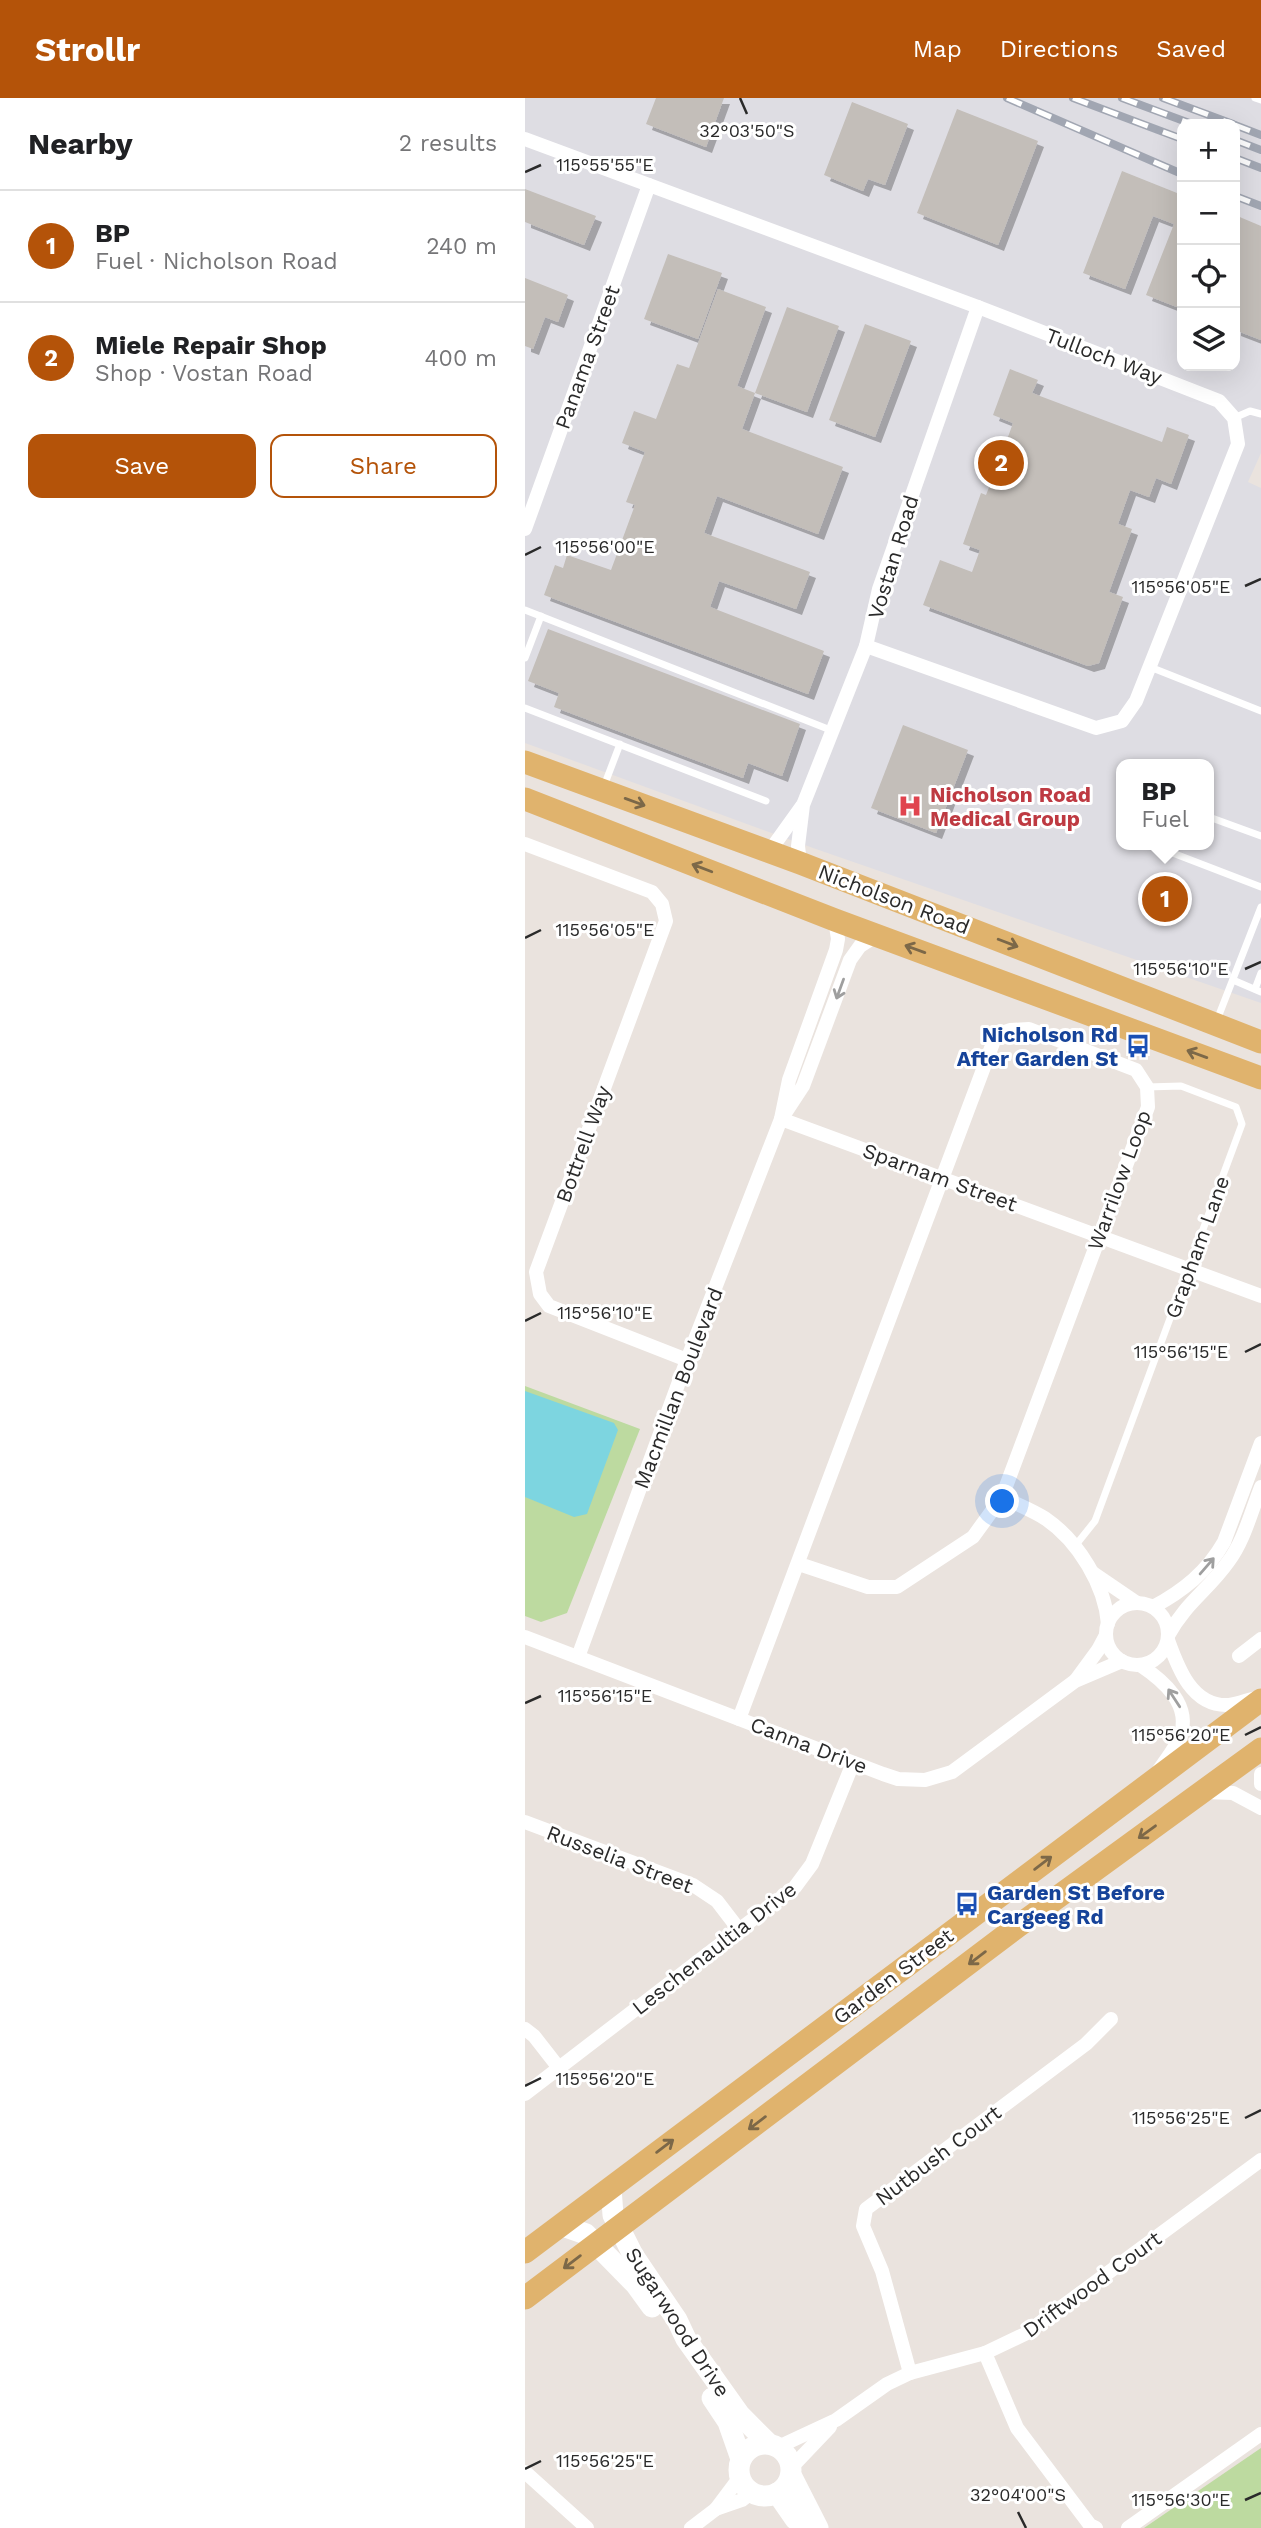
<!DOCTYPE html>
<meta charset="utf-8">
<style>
:root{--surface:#fff;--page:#f6f6f6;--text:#202124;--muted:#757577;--line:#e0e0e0;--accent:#b45309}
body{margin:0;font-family:"Work Sans",sans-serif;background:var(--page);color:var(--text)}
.controls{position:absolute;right:21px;top:21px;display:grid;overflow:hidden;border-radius:14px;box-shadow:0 7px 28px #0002}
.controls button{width:63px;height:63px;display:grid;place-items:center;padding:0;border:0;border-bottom:2px solid var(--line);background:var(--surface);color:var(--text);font:35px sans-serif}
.you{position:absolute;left:478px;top:1404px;width:24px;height:24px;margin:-18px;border:5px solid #fff;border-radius:50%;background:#1a73e8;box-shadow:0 0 0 10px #1a73e833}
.badge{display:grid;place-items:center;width:46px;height:46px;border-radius:50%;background:var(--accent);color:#fff;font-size:23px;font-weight:700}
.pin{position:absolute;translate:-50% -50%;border:4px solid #fff;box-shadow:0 2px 7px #0006}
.popup{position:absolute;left:591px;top:661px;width:98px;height:91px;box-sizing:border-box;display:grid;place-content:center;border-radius:14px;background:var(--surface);filter:drop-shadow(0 2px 5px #0005);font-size:23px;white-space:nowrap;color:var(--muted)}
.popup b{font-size:26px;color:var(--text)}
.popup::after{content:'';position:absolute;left:50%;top:100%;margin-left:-14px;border:14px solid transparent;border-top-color:var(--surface)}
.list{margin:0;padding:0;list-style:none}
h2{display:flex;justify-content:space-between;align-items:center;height:91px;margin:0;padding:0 28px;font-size:30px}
h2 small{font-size:23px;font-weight:400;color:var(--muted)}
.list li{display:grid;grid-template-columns:46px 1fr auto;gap:21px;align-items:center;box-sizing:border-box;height:112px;padding:0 28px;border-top:2px solid var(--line)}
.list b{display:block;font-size:26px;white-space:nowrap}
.list p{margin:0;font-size:23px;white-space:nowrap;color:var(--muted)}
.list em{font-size:23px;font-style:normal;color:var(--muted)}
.actions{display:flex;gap:14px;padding:21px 28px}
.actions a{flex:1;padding:16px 0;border:2px solid var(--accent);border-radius:14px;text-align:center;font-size:24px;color:var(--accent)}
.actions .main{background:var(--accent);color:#fff}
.icon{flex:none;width:38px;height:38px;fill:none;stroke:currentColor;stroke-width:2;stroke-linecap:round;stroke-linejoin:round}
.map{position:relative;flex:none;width:736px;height:2430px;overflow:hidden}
header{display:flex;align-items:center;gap:42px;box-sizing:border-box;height:98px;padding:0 35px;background:var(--accent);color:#fff}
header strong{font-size:33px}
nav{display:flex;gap:38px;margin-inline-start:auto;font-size:24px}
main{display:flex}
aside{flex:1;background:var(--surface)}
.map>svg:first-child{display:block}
.industrial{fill:#dedde3;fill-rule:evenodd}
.green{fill:#bddaa0}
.water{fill:#7dd5e0}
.building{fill:#c3beb9;filter:url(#shadow)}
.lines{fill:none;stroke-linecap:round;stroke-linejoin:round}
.lane{stroke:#fff;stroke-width:7}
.street{stroke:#fff;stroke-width:14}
.secondary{stroke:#fff;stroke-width:21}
.primary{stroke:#e0b36d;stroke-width:23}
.rail-casing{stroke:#a1a6b2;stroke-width:8}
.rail{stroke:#fff;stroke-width:5;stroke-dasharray:16;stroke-linecap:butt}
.oneway{stroke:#7c6848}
.oneway2{stroke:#9f9f9f}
.ticks{fill:none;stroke:#2a2a2a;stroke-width:2.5}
.labels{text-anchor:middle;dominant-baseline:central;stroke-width:6;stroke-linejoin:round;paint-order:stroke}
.street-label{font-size:21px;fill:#2a2a2a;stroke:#fff}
.health-label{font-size:21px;font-weight:bold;fill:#be3a42;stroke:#fff;text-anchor:start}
.transit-label{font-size:21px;font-weight:bold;fill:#164399;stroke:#fff;text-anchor:end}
.ticks-label{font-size:18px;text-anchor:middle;fill:#2a2a2a;stroke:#fff;stroke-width:6;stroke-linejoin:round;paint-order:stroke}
</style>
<header>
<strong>Strollr</strong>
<nav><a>Map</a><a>Directions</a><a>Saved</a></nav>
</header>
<main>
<aside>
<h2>Nearby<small>2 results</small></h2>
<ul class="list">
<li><span class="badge">1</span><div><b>BP</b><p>Fuel · Nicholson Road</p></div><em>240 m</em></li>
<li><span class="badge">2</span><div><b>Miele Repair Shop</b><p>Shop · Vostan Road</p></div><em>400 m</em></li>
</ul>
<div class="actions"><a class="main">Save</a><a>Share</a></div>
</aside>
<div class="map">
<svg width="736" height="2430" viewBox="0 0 736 2430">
<defs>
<filter id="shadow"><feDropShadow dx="6" dy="6" stdDeviation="0" flood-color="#0004"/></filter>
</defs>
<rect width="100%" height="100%" fill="#eae3de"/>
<path class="industrial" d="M0,0h736v355l-13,29 13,6v515l-448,-155 -288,-105zM657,26h53v242h-53zM596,666h88v81h-88z"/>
<g class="green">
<polygon points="0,1288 115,1331 42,1515 16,1524 0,1518"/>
<polygon points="736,2350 736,2430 619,2430"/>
</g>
<polygon class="water" points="0,1293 89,1325 93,1332 62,1416 49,1419 0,1399"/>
<g class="building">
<polygon points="131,0 199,0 181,49 121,26"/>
<polygon points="327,4 383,26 360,87 343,81 338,93 299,77"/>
<polygon points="432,11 513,43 473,147 392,115"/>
<polygon points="597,73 657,97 657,211 621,197 649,126 628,118 600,191 558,175"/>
<polygon points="0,91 71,118 59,147 0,124"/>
<polygon points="710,117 736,128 736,242 710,232"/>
<polygon points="143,156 197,175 173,241 119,221"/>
<polygon points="0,180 43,197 33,224 20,219 8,251 0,248"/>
<polygon points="193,191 241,209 212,288 230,295 217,331 318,369 293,436 192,398 179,435 285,474 271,511 194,483 185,509 299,553 283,596 19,497 30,467 38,470 42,457 86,472 110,407 101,404 120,354 97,345 109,313 131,321 152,266 164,270"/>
<polygon points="262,209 314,228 282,314 230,295"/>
<polygon points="340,226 386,243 350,339 304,322"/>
<polygon points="485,271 513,282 507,295 637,344 642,329 664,337 646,386 631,380 624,399 605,392 593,426 607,431 584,494 598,499 574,565 563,568 398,507 415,462 447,474 455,452 438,446 456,395 461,397 470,374 465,372 474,348 479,350 488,325 468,317"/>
<polygon points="23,531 275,626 257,678 223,665 218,680 29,609 34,595 3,583"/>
<polygon points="378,627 443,652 411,735 346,710"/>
</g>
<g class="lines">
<g class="lane">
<polyline points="730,0 736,2"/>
<polyline points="709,320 725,313 736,316"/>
<polyline points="0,512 308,633"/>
<polyline points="0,560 16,518"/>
<polyline points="625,569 736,613"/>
<polyline points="0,610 241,703"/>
<polyline points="79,688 95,646"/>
<polyline points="684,719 736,738"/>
<polyline points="641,747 645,754 736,789"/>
<polyline points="708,882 736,894"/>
<polyline points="730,891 736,875"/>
<polyline points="692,922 736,809"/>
<polyline points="550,1448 570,1423 717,1026 711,1009 656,988 622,989"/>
</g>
<g class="street">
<polyline points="0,41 453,209 694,303 709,320 713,346 611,603 597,623 571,630 341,548"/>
<polyline points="0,431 124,87"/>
<polyline points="0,746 127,794 137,806 141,823 11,1174 15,1196 24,1208 162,1262"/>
<polyline points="244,754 277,708"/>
<polyline points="275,765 273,748 278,707 341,548 354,491 453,209"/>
<polyline points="257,1020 278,988 325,862 335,848 352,837"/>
<polyline points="256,1021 736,1198"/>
<path d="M477,1399c14,7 30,13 44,22 32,22 59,66 62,105"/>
<polyline points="568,1475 612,1505"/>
<circle cx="612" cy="1536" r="31"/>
<path d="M628,1509c30,-16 54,-35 71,-65l37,-99"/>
<path d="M644,1536c16,-30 40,-45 59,-72 16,-21 23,-50 33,-75"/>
<polyline points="0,1539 358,1676 373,1681 400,1682 427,1674 550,1583 597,1563"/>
<path d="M643,1542c10,28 24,67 61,65 9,-1 18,-5 27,-7"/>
<polyline points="714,1558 736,1541"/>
<polyline points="53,1559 162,1262 256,1021 264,982 311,852 313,841 310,822"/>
<path d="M615,1567c24,16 52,40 40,72 -5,12 -14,22 -21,33"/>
<polyline points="551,1582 573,1552 581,1537"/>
<polyline points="214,1621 471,937 485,932 504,931 611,972 622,989 623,1009 477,1399 448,1439 372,1489 343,1489 274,1466"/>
<polyline points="736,1676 736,1686"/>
<polyline points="679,1694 708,1695 736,1710"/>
<polyline points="0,1724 168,1787 192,1803 215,1833"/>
<polyline points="0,1931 9,1938 34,1970"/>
<polyline points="0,1996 270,1789 287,1766 328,1665"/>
<polyline points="460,2255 492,2330 565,2427 571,2430"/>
<polyline points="385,2275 357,2173 338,2128 341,2111 561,1946 586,1921"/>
<polyline points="253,2349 311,2322 362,2286 385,2275 460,2255 500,2236 736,2062"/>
<polyline points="266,2370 305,2329"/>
<polyline points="0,2374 62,2430"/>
<polyline points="191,2411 215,2379"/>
<polyline points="166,2430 191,2411 217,2402 226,2395"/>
<polyline points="603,2430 736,2336"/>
</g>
<g class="secondary">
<polyline points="86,2090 88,2117 108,2157 152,2222 161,2241 215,2317 244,2346"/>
<polyline points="35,2127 61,2136 111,2187 127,2209"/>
<polyline points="187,2300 203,2324 216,2361"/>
<circle cx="240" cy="2372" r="26"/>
<polyline points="266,2377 293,2430"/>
<polyline points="252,2395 270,2421 283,2430"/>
</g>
<g class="primary">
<polyline points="0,664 275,765 736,944"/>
<polyline points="0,701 310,822 736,980"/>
<polyline points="0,2154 736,1602"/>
<polyline points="0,2200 493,1828 736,1651"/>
</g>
<g class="rail-casing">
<g id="rail">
<polyline points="482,0 657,76"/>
<polyline points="548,0 657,41"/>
<polyline points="597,0 667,26"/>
<polyline points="638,0 708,26"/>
<polyline points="710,27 736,37"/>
<polyline points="710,42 736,52"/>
<polyline points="710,60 736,70"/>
<polyline points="710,98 736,108"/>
</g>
</g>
<use href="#rail" class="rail"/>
</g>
<defs><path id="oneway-shaft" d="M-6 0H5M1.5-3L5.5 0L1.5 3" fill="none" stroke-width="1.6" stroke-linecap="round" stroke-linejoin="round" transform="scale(1.75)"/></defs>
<g class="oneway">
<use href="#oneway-shaft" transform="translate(110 704) rotate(20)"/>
<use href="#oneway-shaft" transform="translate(177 770) rotate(-159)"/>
<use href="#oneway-shaft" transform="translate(483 845) rotate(21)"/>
<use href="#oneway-shaft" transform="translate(390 851) rotate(-160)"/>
<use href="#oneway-shaft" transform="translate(672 956) rotate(-160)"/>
<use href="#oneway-shaft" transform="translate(622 1734) rotate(144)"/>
<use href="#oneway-shaft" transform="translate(518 1765) rotate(-37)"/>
<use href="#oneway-shaft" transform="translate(452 1860) rotate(143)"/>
<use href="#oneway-shaft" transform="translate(232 2025) rotate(143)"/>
<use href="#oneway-shaft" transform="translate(140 2048) rotate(-37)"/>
<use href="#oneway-shaft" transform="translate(47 2164) rotate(143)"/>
</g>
<g class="oneway2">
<use href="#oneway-shaft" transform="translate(315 891) rotate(110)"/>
<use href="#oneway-shaft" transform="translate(682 1468) rotate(-49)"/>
<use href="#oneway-shaft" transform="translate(649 1600) rotate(-123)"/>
</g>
<path class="ticks" d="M215,0l7,16M0,74l16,-7M0,457l16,-8M720,488l16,-7M0,840l16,-8M720,871l16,-7M0,1223l16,-8M720,1254l16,-8M0,1605l16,-7M720,1637l16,-8M0,1988l16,-8M720,2020l16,-8M0,2371l16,-8M720,2402l16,-7M493,2414l8,16"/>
<defs>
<g id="hospital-bare" transform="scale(1.89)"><path d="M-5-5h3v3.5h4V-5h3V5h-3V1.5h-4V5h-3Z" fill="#e0444e" stroke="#fff" stroke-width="2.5" paint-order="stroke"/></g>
<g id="bus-bare" transform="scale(1.89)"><path d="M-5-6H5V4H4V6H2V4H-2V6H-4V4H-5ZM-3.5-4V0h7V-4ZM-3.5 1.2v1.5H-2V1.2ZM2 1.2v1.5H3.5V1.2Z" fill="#1a4fb4" stroke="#fff" stroke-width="2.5" paint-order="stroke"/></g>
</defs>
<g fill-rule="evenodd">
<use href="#hospital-bare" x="385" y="708"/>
<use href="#bus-bare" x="613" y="948"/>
<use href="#bus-bare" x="442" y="1806"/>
</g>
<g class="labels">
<g class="street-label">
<text transform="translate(579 258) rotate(21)">Tulloch Way</text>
<text transform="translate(62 259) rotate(-70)">Panama Street</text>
<text transform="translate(368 459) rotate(-73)">Vostan Road</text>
<text transform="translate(369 801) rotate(21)">Nicholson Road</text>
<text transform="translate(58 1046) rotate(-70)">Bottrell Way</text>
<text transform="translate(415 1079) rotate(20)">Sparnam Street</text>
<text transform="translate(594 1082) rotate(-70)">Warrilow Loop</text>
<text transform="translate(672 1149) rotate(-70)">Grapham Lane</text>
<text transform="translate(153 1290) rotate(-69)">Macmillan Boulevard</text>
<text transform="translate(284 1647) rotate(21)">Canna Drive</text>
<text transform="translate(95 1761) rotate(21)">Russelia Street</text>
<text transform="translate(189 1850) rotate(-38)">Leschenaultia Drive</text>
<text transform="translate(368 1878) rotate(-37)">Garden Street</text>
<text transform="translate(413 2057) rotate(-37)">Nutbush Court</text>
<text transform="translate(567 2186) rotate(-36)">Driftwood Court</text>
<text transform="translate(153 2224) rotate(57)">Sugarwood Drive</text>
</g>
<g class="health-label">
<text x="405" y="696">Nicholson Road<tspan x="405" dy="24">Medical Group</tspan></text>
</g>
<g class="transit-label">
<text x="593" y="936">Nicholson Rd<tspan x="593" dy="24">After Garden St</tspan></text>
<text x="462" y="1794" text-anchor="start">Garden St Before<tspan x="462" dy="24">Cargeeg Rd</tspan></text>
</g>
</g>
<g class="ticks-label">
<text x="222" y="39">32°03'50"S</text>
<text x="80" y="73">115°55'55"E</text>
<text x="80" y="455">115°56'00"E</text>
<text x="656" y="495">115°56'05"E</text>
<text x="80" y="838">115°56'05"E</text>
<text x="656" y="877">115°56'10"E</text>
<text x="80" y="1221">115°56'10"E</text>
<text x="656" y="1260">115°56'15"E</text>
<text x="80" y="1604">115°56'15"E</text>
<text x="656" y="1643">115°56'20"E</text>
<text x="80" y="1987">115°56'20"E</text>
<text x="656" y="2026">115°56'25"E</text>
<text x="80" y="2369">115°56'25"E</text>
<text x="493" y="2403">32°04'00"S</text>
<text x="656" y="2408">115°56'30"E</text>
</g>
</svg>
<div class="controls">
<button>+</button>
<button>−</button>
<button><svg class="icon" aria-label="locate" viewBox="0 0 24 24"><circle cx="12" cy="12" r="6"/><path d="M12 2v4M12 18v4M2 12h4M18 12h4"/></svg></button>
<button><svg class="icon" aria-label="layers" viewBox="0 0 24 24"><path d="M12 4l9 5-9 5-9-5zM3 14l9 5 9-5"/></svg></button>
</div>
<div class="you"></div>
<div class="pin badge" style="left:640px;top:801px">1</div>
<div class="popup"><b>BP</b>Fuel</div>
<div class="pin badge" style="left:476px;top:365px">2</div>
</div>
</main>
